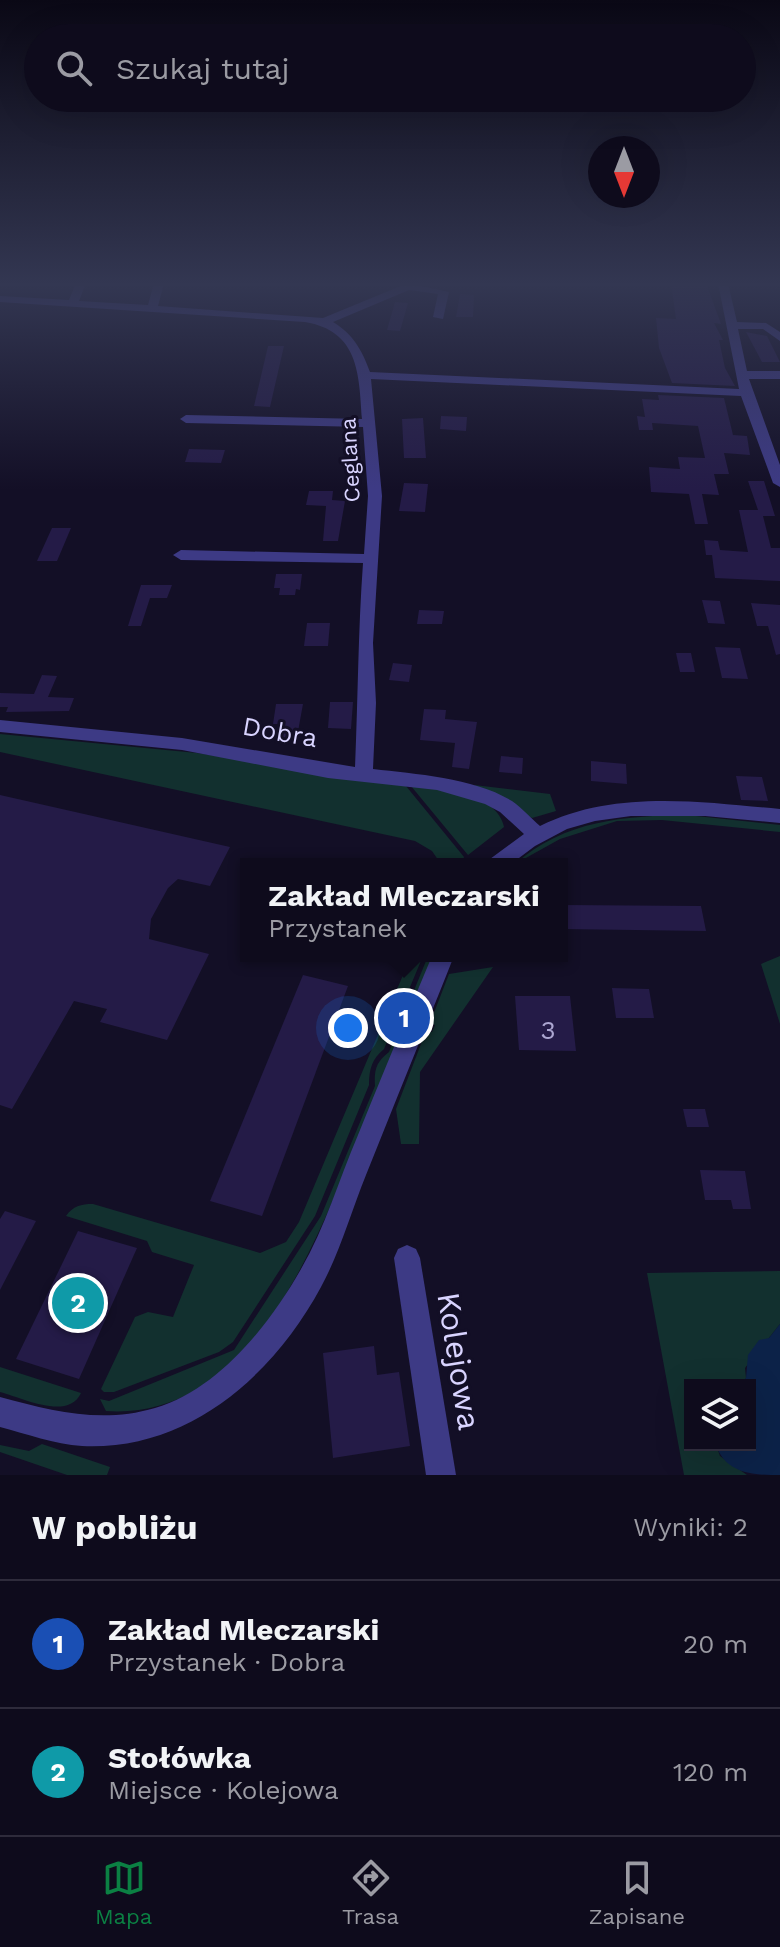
<!DOCTYPE html>
<html lang="pl">
<meta charset="utf-8">
<style>
:root{--surface:#0e0b1c;--page:#171425;--text:#f1f3f6;--muted:#9b9ba3;--line:#2e2b3b;--accent:#0b8043}
body{margin:0;font-family:"Work Sans",sans-serif;background:var(--page);color:var(--text)}
.controls{position:absolute;right:24px;bottom:24px;display:grid;overflow:hidden;border-radius:0px;box-shadow:0 8px 32px #0002}
.controls button{width:72px;height:72px;display:grid;place-items:center;padding:0;border:0;border-bottom:2px solid var(--line);background:var(--surface);color:var(--text);font:40px sans-serif}
.compass{position:absolute;left:588px;top:136px;width:72px;height:72px;border-radius:50%;background:var(--surface);box-shadow:0 8px 32px #0002;rotate:180deg}
.you{position:absolute;left:348px;top:1028px;width:28px;height:28px;margin:-20px;border:6px solid #fff;border-radius:50%;background:#1a73e8;box-shadow:0 0 0 12px #1a73e833}
.badge{display:grid;place-items:center;width:52px;height:52px;border-radius:50%;background:var(--accent);color:#fff;font-size:26px;font-weight:700}
.pin{position:absolute;translate:-50% -50%;border:4px solid #fff;box-shadow:0 2px 8px #0006}
.popup{position:absolute;left:240px;top:858px;width:328px;height:104px;box-sizing:border-box;display:grid;place-content:center;border-radius:0px;background:var(--surface);filter:drop-shadow(0 2px 6px #0005);font-size:26px;white-space:nowrap;color:var(--muted)}
.popup b{font-size:30px;color:var(--text)}
.popup::after{content:'';position:absolute;left:50%;top:100%;margin-left:-16px;border:16px solid transparent;border-top-color:var(--surface)}
.list{margin:0;padding:0;list-style:none}
h2{display:flex;justify-content:space-between;align-items:center;height:104px;margin:0;padding:0 32px;font-size:34px}
h2 small{font-size:26px;font-weight:400;color:var(--muted)}
.list li{display:grid;grid-template-columns:52px 1fr auto;gap:24px;align-items:center;box-sizing:border-box;height:128px;padding:0 32px;border-top:2px solid var(--line)}
.list b{display:block;font-size:30px;white-space:nowrap}
.list p{margin:0;font-size:26px;white-space:nowrap;color:var(--muted)}
.list em{font-size:26px;font-style:normal;color:var(--muted)}
.icon{flex:none;width:44px;height:44px;fill:none;stroke:currentColor;stroke-width:2;stroke-linecap:round;stroke-linejoin:round}
.map{position:relative;flex:none;width:780px;height:1475px;overflow:hidden}
.search{position:absolute;background:var(--surface);box-shadow:0 8px 32px #0002;left:24px;right:24px;top:24px;height:88px;display:flex;align-items:center;gap:20px;box-sizing:border-box;padding:0 28px;border-radius:44px;color:var(--muted);font-size:30px}
.sheet{height:360px;background:var(--surface)}
nav{display:flex;justify-content:space-around;align-items:center;box-sizing:border-box;height:112px;border-top:2px solid var(--line);background:var(--surface);font-size:22px;color:var(--muted)}
nav a{display:grid;justify-items:center;gap:4px}
nav .on{color:var(--accent)}
.map>svg:first-child{display:block}
.green{fill:#12302f}
.water{fill:#0c2248}
.building{fill:#241b47}
.lines{fill:none;stroke-linecap:round;stroke-linejoin:round}
.street{fill:#3d3a85;fill-rule:evenodd}
.labels{text-anchor:middle;dominant-baseline:central;stroke-width:6;stroke-linejoin:round;paint-order:stroke}
.far-street-label{font-size:22px;fill:#d9d4ff;stroke:#130f26}
.street-label{font-size:26px;fill:#d9d4ff;stroke:#130f26}
.near-number-label{font-size:26px;fill:#aca6d1}
.near-street-label{font-size:32px;fill:#d9d4ff;stroke:#130f26}
</style>
<div class="map">
<svg width="780" height="1475" viewBox="0 0 780 1475">
<rect width="100%" height="100%" fill="#130f26"/>
<g class="green">
<polygon points="0,734 197,753 406,786 464,857 461,864 441,864 432,851 415,841 0,752"/>
<polygon points="474,785 550,794 556,811 532,818"/>
<path d="M411,786c30,2 85,6 93,41l-36,28z"/>
<path d="M687,815l93,10v7l-118,-12 -45,1 -57,18 -45,25c50,-44 109,-48 172,-49z"/>
<path d="M411,956h12l-39,93c-12,10 -15,20 -15,36l-54,131 -82,126 -14,10 -105,40h-10l-3,-3 34,-72 13,-5 25,5 21,-52 -42,-13 -5,-11 -81,-25c7,-10 15,-12 27,-12l167,49 26,-11 13,-20z"/>
<path d="M428,956h5c-24,58 -48,116 -71,174 -45,109 -109,291 -256,281l-6,-12 9,2 125,-51 87,-134 54,-130c-1,-16 1,-24 14,-34z"/>
<polygon points="780,956 780,1024 761,964"/>
<polygon points="493,967 420,1072 419,1144 401,1144 396,1109 426,1031 432,1032 435,1025 430,1023 449,974"/>
<polygon points="780,1271 780,1324 745,1368 746,1378 739,1385 690,1385 690,1445 716,1445 720,1456 747,1475 684,1475 647,1273"/>
<path d="M0,1367l81,26c-13,28 -58,5 -81,-1z"/>
<polygon points="42,1444 110,1467 107,1475 67,1475 0,1452 0,1445 29,1451"/>
</g>
<path class="water" d="M780,1324v151c-27,0 -54,-1 -64,-30h34v-60h-11l7,-7 2,-23 11,-15 10,-2z"/>
<g class="building">
<polygon points="671,283 706,283 721,324 714,323 723,340 719,340 725,368 735,386 672,383 659,348 656,318 676,319"/>
<polygon points="460,294 474,295 473,317 456,317"/>
<polygon points="395,302 408,303 400,331 387,330"/>
<polygon points="746,332 767,336 780,362 762,362"/>
<polygon points="268,346 284,346 270,407 254,406"/>
<polygon points="658,395 724,398 733,435 747,436 750,455 724,453 729,474 714,474 719,495 702,494 708,524 695,524 689,494 651,492 649,467 680,469 678,457 705,458 698,426 652,423 653,430 639,430 637,416 645,417 642,399 659,400"/>
<polygon points="441,416 467,417 466,431 440,429"/>
<polygon points="423,418 426,458 404,458 402,419"/>
<polygon points="189,449 225,450 221,463 185,462"/>
<polygon points="748,481 764,481 775,516 763,516 771,548 780,548 780,581 715,578 712,555 706,555 704,540 718,541 720,550 748,552 739,510 758,510"/>
<polygon points="404,483 428,484 425,512 399,511"/>
<polygon points="309,491 333,491 332,500 345,501 338,541 323,541 326,506 306,505"/>
<polygon points="52,528 71,528 57,561 37,561"/>
<polygon points="276,574 302,574 300,590 296,589 295,595 279,595 280,588 274,588"/>
<polygon points="141,585 172,585 167,598 150,598 141,626 128,626"/>
<polygon points="702,600 720,601 725,624 708,623"/>
<polygon points="751,603 780,605 780,654 776,655 768,626 757,626"/>
<polygon points="419,610 444,611 442,624 417,624"/>
<polygon points="307,623 330,623 328,646 304,646"/>
<polygon points="715,647 740,648 748,679 722,678"/>
<polygon points="676,653 691,653 695,672 680,672"/>
<polygon points="393,663 412,665 409,682 389,680"/>
<polygon points="42,675 57,676 48,697 74,698 69,711 6,712 8,707 0,707 0,693 34,694"/>
<polygon points="330,702 353,702 351,729 328,728"/>
<polygon points="276,704 303,704 297,737 280,738 281,724 273,724"/>
<polygon points="424,709 446,710 445,719 477,722 469,769 452,767 455,743 420,740"/>
<polygon points="501,756 523,758 522,774 499,772"/>
<polygon points="591,761 626,764 627,784 591,781"/>
<polygon points="736,776 762,777 768,801 741,800"/>
<polygon points="0,795 230,847 210,886 178,879 168,888 151,919 149,939 209,954 167,1040 100,1022 107,1009 74,1001 12,1109 0,1105"/>
<polygon points="562,905 701,906 706,931 562,929"/>
<polygon points="303,975 348,986 262,1216 210,1201"/>
<polygon points="612,988 649,989 654,1018 616,1018"/>
<polygon points="515,996 570,996 576,1051 519,1050"/>
<polygon points="683,1109 705,1109 709,1127 687,1127"/>
<polygon points="700,1170 745,1171 751,1209 733,1209 731,1200 705,1200"/>
<polygon points="5,1211 36,1221 0,1290 0,1219"/>
<polygon points="78,1231 137,1248 79,1379 16,1359"/>
<polygon points="374,1346 377,1375 399,1372 410,1446 333,1458 323,1353"/>
</g>
<g class="lines">
<g class="street">
<path d="M76,283h10l-7,18 69,4 6,-22h10l-6,23 165,12 85,-35h15l-2,3 28,6 -6,27 -10,-2 5,-23 -29,-4 -76,32c20,12 29,28 37,50l369,17 -21,-106h10l9,39 29,1 14,9v9l-17,-12h-25l9,42h33v8h-31l31,86v22l-7,-4 -32,-87 -370,-17 11,117 -9,147 3,60 -3,66c43,5 102,9 139,32 10,7 19,17 28,25 74,-37 161,-24 240,-17v14l-75,-7h-74l-36,5 -28,8 -32,17 -24,18h-24l3,-5 34,-25 -24,-22 -15,-8 -48,-14 -109,-12 -146,-28 -182,-18v-12l182,18 173,29c3,-68 3,-135 8,-204l-182,-3 -8,-5 8,-5 183,4 4,-58 -5,-69 -177,-4 -6,-4 6,-4 176,4c-3,-45 -3,-88 -57,-97l-305,-20v-6l69,4z"/>
<path d="M432,956h22c-29,73 -59,146 -88,219 -15,37 -26,77 -45,112 -48,89 -133,164 -239,159 -28,-2 -55,-12 -82,-19v-30c52,14 101,27 155,11 63,-18 115,-84 146,-139 24,-41 38,-90 57,-134 24,-60 49,-119 74,-179z"/>
<polygon points="407,1245 416,1249 420,1258 456,1475 426,1475 394,1258 398,1249"/>
</g>
</g>
<linearGradient id="sky" x2="0" y2="1"><stop stop-color="#0a0815"/><stop offset="0.58" stop-color="#333752"/><stop offset="1" stop-color="#333752" stop-opacity="0"/></linearGradient>
<rect width="780" height="490" fill="url(#sky)"/>
<g class="labels">
<g class="far-street-label">
<text transform="translate(350 460) rotate(-93)">Ceglana</text>
</g>
<g class="street-label">
<text transform="translate(280 732) rotate(10)">Dobra</text>
</g>
<g class="near-number-label">
<text x="548" y="1030">3</text>
</g>
<g class="near-street-label">
<text transform="translate(459 1361) rotate(81)">Kolejowa</text>
</g>
</g>
</svg>
<div class="controls">
<button><svg class="icon" aria-label="layers" viewBox="0 0 24 24"><path d="M12 4l9 5-9 5-9-5zM3 14l9 5 9-5"/></svg></button>
</div>
<svg class="compass" viewBox="-18 -18 36 36"><path d="M0-13l5 13h-10z" fill="#e53935"/><path d="M0 13l5-13h-10z" fill="#9b9ba3"/></svg>
<div class="you"></div>
<div class="pin badge" style="left:404px;top:1018px;background:#1a4fb4">1</div>
<div class="popup"><b>Zakład Mleczarski</b>Przystanek</div>
<div class="pin badge" style="left:78px;top:1303px;background:#0f9aa8">2</div>
<div class="search"><svg class="icon" aria-label="search" viewBox="0 0 24 24"><circle cx="10" cy="10" r="6"/><path d="M15 15l6 6"/></svg>Szukaj tutaj</div>
</div>
<section class="sheet">
<h2>W pobliżu<small>Wyniki: 2</small></h2>
<ul class="list">
<li><span class="badge" style="background:#1a4fb4">1</span><div><b>Zakład Mleczarski</b><p>Przystanek · Dobra</p></div><em>20 m</em></li>
<li><span class="badge" style="background:#0f9aa8">2</span><div><b>Stołówka</b><p>Miejsce · Kolejowa</p></div><em>120 m</em></li>
</ul>
</section>
<nav>
<a class="on"><svg class="icon" aria-label="map" viewBox="0 0 24 24"><path d="M3 6l6-2 6 2 6-2v14l-6 2-6-2-6 2zM9 4v14M15 6v14"/></svg>Mapa</a>
<a><svg class="icon" aria-label="directions" viewBox="0 0 24 24"><path d="M12 3l9 9-9 9-9-9zM9 14v-3h6M13 9l2 2-2 2"/></svg>Trasa</a>
<a><svg class="icon" aria-label="saved" viewBox="0 0 24 24"><path d="M7 4h10v16l-5-4-5 4z"/></svg>Zapisane</a>
</nav>
